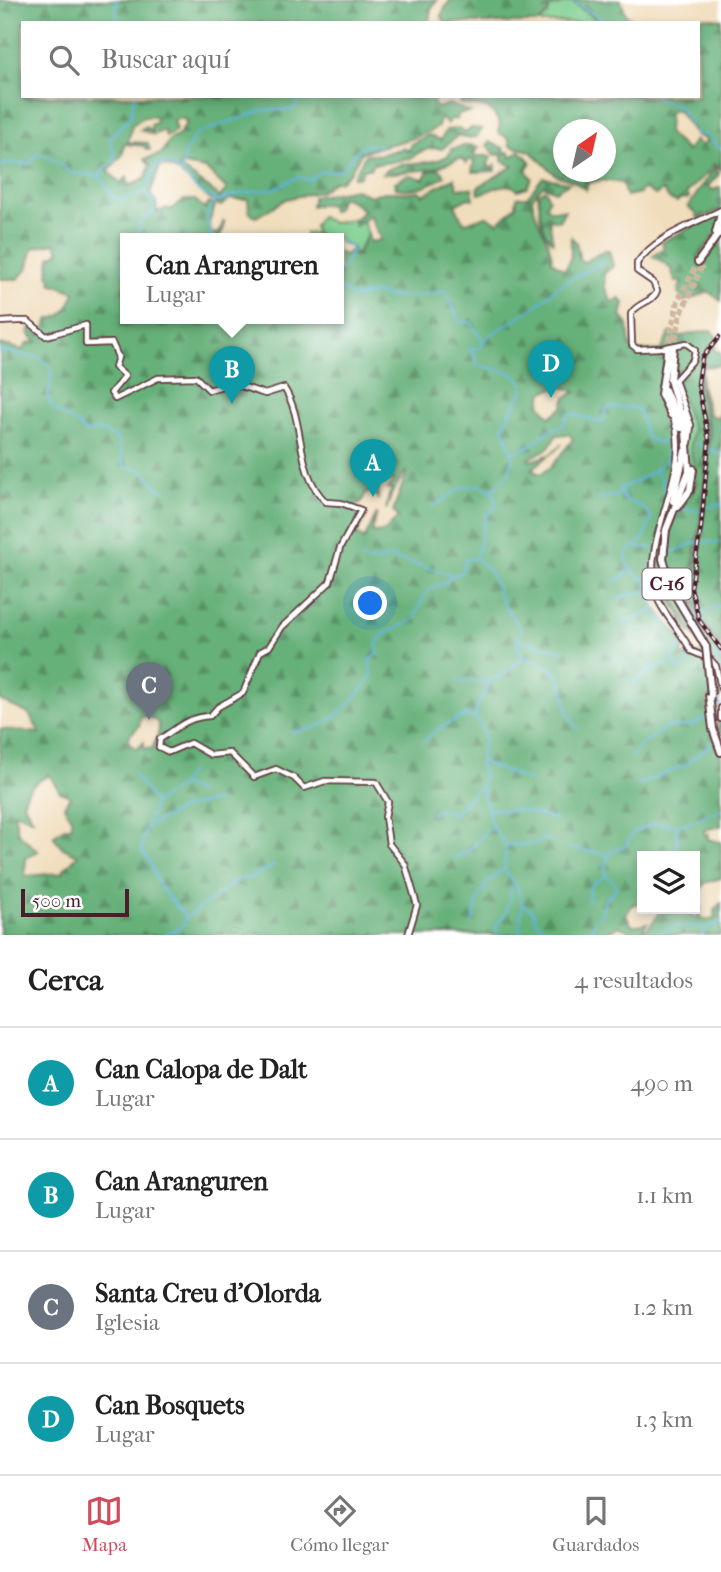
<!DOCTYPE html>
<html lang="es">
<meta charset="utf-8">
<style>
:root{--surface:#fff;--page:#f6f6f6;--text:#222;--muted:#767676;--line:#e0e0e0;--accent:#d1495b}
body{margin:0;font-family:"IM FELL French Canon",serif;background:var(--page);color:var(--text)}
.controls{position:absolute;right:21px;bottom:21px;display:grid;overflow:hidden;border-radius:0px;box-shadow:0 4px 10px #0003}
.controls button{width:63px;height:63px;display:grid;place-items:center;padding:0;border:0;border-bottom:2px solid var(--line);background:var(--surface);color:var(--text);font:35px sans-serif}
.compass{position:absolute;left:553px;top:119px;width:63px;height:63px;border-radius:50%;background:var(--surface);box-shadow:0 4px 10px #0003;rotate:34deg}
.scale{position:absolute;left:21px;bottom:18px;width:108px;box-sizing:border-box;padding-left:7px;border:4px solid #4a1f2b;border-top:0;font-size:19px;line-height:24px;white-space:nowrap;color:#4a1f2b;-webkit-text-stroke:5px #fff;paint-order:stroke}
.you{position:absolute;left:371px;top:604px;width:24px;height:24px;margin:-18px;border:5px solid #fff;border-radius:50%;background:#1a73e8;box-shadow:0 0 0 10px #1a73e833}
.badge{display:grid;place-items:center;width:46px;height:46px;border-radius:50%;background:var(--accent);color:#fff;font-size:23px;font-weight:700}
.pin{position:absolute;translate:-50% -58px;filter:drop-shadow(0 2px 4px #0008)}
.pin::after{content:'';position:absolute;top:37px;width:24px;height:21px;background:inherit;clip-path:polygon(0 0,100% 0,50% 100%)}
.popup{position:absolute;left:120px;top:233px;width:224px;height:91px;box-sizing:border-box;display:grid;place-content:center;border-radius:0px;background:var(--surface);filter:drop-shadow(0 2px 5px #0005);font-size:23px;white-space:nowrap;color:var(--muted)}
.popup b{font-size:26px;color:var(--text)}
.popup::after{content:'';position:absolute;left:50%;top:100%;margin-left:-14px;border:14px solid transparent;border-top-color:var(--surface)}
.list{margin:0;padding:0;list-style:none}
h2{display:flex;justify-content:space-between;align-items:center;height:91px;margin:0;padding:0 28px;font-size:30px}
h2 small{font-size:23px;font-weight:400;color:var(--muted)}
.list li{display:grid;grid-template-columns:46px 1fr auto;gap:21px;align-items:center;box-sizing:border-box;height:112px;padding:0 28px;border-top:2px solid var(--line)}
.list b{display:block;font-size:26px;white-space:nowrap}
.list p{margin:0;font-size:23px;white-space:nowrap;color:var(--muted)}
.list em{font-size:23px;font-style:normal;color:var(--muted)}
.icon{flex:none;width:38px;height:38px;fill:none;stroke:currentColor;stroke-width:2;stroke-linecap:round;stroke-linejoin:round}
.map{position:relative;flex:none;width:721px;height:935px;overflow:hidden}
.search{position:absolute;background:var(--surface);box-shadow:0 4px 10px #0003;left:21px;right:21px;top:21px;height:77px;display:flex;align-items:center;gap:18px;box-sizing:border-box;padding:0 24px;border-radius:0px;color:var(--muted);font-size:26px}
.sheet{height:539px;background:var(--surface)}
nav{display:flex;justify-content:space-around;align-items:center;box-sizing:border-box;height:98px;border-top:2px solid var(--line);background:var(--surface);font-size:19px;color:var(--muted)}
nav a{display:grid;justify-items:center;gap:4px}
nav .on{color:var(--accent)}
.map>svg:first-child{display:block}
.railway{fill:#c1c2dd}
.grass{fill:#7dcd8e;stroke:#64765c;stroke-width:2}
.forest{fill:url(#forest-firs);stroke:#586852;stroke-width:2;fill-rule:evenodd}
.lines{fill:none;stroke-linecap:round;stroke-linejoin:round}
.stream{stroke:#5fb4db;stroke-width:2}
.highway-tunnel{stroke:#cfb79f;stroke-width:6;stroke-dasharray:6 3;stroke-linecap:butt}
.secondary-casing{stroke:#633c41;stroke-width:8}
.highway-casing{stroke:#633c41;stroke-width:10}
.secondary{stroke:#fff;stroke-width:4.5}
.highway{stroke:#fff;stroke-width:6}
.rail-casing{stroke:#4a1f2b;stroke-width:4.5}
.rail{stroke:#fff;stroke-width:2;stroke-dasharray:5;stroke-linecap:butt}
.highway-bridge-casing{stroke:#633c41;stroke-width:10;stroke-linecap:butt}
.highway-bridge{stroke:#fff;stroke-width:6}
.labels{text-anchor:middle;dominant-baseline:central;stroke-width:6;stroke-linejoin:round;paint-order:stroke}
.shield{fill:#fff;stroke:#80626b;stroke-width:2}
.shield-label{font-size:19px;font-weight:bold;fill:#4a1f2b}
</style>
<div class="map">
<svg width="721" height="935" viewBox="0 0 721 935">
<defs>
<pattern id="forest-firs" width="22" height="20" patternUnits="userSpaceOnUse" patternTransform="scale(1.75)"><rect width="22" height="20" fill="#66b079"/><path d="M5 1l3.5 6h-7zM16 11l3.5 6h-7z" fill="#568f63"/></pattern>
</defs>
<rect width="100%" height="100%" fill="#fff"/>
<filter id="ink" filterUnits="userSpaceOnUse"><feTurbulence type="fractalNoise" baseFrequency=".0143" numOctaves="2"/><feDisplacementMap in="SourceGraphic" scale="14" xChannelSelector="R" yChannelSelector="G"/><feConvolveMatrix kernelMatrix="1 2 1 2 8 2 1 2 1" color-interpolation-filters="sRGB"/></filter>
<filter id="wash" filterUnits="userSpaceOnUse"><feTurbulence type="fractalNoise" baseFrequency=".00686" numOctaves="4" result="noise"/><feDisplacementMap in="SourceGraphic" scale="28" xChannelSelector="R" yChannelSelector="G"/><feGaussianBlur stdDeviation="1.57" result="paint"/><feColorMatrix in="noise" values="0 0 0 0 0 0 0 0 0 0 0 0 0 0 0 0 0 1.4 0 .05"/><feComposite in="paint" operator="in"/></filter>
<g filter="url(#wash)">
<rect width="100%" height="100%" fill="#f0ddbc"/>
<polygon class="railway" points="718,336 703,361 699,379 710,434 704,514 692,586 700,617 721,651 696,615 690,581 700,525 708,438 698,390 698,367 705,351"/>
<g class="grass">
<polygon points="571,1 601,23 538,23 548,14 549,8"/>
<polygon points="320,216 332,223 355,219 356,226 363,221 368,234 356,255 353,255 353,248 339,242 339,238 323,238 319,234 306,238 306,233 315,233 314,226"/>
<polygon points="673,348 675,373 680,370 677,382 693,430 690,445 697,484 671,524 684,600 708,646 704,650 668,588 658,561 660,534 673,479 660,385 666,350"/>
</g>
<g class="forest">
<path d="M0,0h437l-6,9 -2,12 -4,2h-402v73h395l5,4 3,-4h9l-2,7 4,5 12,-4 21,8 -12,2 -1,6 -5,-2 -5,6 -7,-7 -2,10c-26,15 -51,16 -77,26l-11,19 -10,9h-6l-13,10 -35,8 -30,18 -7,-6 -1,-12h-18l-9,7c-20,-7 -41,-43 -61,-40l-10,28 6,8 1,10 10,-4 3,2 14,-10h11l10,9 4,-6 6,3 -6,17 3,11 7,-1 5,-13v8l-5,10h-94v80h214v-66l6,3 7,-7 4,8 12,-22 2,8 11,-2 -11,-24 -15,10 -1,-6 10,-9 -10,-9 -13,-5 -5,13 -4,1 -3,-7 -18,2 2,-9 43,-8 14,7c18,-8 32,-1 49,-5l4,4 31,-17 4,10h14l2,11 -6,-1 -13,7 9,18 23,-7 11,7 18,-17 1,-9h10l16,-20 26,6 -14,8 -12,-6 -11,13c2,23 20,43 20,63l12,9c10,-12 6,-19 7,-33l5,5 4,18 4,2 21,-12 4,1 4,15 -9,8 1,14 7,15 7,-5 5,5 -3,13 7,9 2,22 8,4 23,-1 9,-17 11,3 30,-6 6,8 -12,13 -8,25 11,62 -8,87 -10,56 6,34 25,36v19l-8,12 8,12 -5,17 5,5v25l-8,-45 -6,2 5,38 9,20v70l-17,4 1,5 4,-1 -2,5 14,3v36l-16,5 -9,13 -1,-40h-53v46l-10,3 -6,10 6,11 15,-3 -7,12 -22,-9 -14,9h-604v-206l40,4 -11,-19 -29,-14v-201l5,-1 -5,-4v-150l23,6 4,-7 10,-1 -9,-9 3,-6 10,8 8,-16c17,-2 20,-12 26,-27l-24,-9 1,-5 -4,-2 2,-19 10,-5 -5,-9 -22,5 -6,21 -9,10h-18zM156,117l-1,7h-4l1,9 -6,-7 -6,4 14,5 10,-5 2,7 10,-7 -3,-10 9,-2 5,4 -9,14 -8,3 -9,15 -16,5 5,6 -5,14 -16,7 -2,-9 -7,6 -12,-12 15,-17 1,-10 21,2 1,4h4l-2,-7 -20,-1 4,-17 12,-8zM183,165l23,4 21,20 -9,10 -1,-5 -36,-26zM673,348l1,25 6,-3 -2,16 15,44 -3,15 7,39 -26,40 -5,26 1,13 15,22 2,15 24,46 -5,4 -38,-65 -7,-24 2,-27 22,-84 -3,-25 -19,-40 6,-35zM561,386l15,6 -10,5 -4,11 -12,9 -10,-13 3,-12zM569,434l4,5 -22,28 -11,7 -9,-4 31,-26 -11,10 -20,7 -2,-2 19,-11 9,-13zM405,472h2l-14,39 5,6c-10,8 -8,17 -26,16l5,-20 -13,27 -7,-7 10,-17 -10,6 2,-9 -5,-7 7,-3 5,-10 6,-1 6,7 1,-15 15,-5 -6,10h5l-4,5 -3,16 6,-17zM655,587l5,11 9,-1 17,30 -3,2 13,6 6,15 -2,4 -16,2 -2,-4 5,-8 -32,-36 -5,-20zM141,716c25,2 19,16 11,33l-8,-1v-6l-7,7 -8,-6v-7l10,-10zM50,775l10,17 10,4 -6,10 7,12 1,9h-6l-13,9 10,12 15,7 -17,18 -36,3 1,-18 12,-7 -20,-18 -4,-21 19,7 -10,-16c6,-18 9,-19 27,-28z"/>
<polygon points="450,0 621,0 626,15 639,23 601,23 571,1 549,8 548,14 538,23 445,23 441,15"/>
<path d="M703,17l18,2v151l-7,-6c-9,14 -18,18 -28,30l3,3 -2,2 -6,-1 -4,4 -8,-3 -6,-9 -8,5 -11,-7 -4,5 -14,3 -4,-13 -21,-3 -13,3 -2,7 -12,-9 -18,-6 -26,-24 -20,-5 -1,-7 -11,-7 2,-8c-13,-25 -20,-15 -40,-21v-7h238l-1,-73zM678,110l18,25 11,5 -5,6 -7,-6 -8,11 -19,-18 1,-21zM564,130h42v42h-42z"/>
<path d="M459,128l7,5 5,-5 11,1 -6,8 -11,1 -7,-3 -16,14c-9,-2 -24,1 -30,9 -11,1 -29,8 -38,5l-4,6h-8l-2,8h-7l13,-23 13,1 24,-7 6,3 2,-7 17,-9 13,5 5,-10z"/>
<path d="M489,142l14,6 2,5 4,-1 2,5 9,-6 11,11 -5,8 6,8 -5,9 -9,3c-12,-11 -26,1 -39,4l-1,-7 35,-21 -11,-5v-7l-6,1 -9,-10z"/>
<path d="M469,145l10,2 -6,7 2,2h16l-3,9 5,4 3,-5 -1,7 -23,1 2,-11 -5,-2 -2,4 -7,-5 -27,11 -51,5c16,-16 44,-6 66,-18l3,-7z"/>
<polygon points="715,167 719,174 707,187 714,190 720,187 721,209 698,219 696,213 688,207"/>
<path d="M439,168l6,8c-17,11 -31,15 -50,12v-6c18,-10 10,-7 29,-3l3,-7z"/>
<path d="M545,189l4,10 -3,7 5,4h14l-6,11 -10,-2 4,23c-14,-11 -13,-32 -15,-48z"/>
<polygon points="721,212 721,226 698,258 704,263 721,237 721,301 709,292 684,301 678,292 682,281 676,282 670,267 653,256 664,248 662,242"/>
<polygon points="715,342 715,350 721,353 721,365 702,367 701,385 709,414 716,418 721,411 721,646 700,617 692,586 704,514 710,434 699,379 703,361"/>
<polygon points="721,903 721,935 642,935 658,916 658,909 685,913 684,909 697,907 697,911 689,914 697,918 701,905 700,916 706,920 715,919 714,910"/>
</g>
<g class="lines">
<g class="stream">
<polyline points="116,0 117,23"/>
<polyline points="571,0 608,23"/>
<polyline points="656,96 664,102 678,105 697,134 706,135 721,149"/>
<path d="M52,159l18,13 29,4 13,20 9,4 24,-8 11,-27c24,-5 28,15 43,26 5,4 10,4 15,9l-7,18 5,20"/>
<polyline points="0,166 8,163 28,164 39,153 50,158"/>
<polyline points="182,170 184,155 196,134 263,110 292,110 305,96"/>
<polyline points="100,176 103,169 116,161 110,138 131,116 135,96"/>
<path d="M214,202l28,-9 31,-4 25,-12 11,3 11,-8 21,-2c14,-14 13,-28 40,-24"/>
<polyline points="137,238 140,223 155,211 154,201 145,192"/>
<polyline points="312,238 326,238"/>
<polyline points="339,241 350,245 352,249 344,266 339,269"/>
<polyline points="123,270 125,266"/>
<path d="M339,287l15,11 20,-5 16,4 26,-1 30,-6 13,31 12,2 13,19 -4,6 -10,1 8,16 36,9 8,8 1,8 -20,36 9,26c21,-2 32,-23 50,-26l7,-13 34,10 3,-15 25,-1 8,3 7,27 12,6 7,-2c14,23 -29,41 -45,47l5,12 17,7 9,10 -6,20 -19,17 1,12 20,17 9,29 18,16"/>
<polyline points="483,340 537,305 561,284 605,261"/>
<polyline points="0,351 40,358 49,365 52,371 48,396 53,409 80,426 83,432 101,431 118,439 124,466 144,471 159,489 165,490"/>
<polyline points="718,429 721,426"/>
<polyline points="696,443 706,449"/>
<polyline points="710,449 721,454"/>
<path d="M513,453l-3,20 -18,17 5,15 -11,12 -10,41 15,15 10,28 20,28 -5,14 7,14 -19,18 -13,5c-5,14 -15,22 -16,38 22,23 -4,39 9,57l-3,9 11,42 14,20 -2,23 13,18 5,17 11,7 3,10 11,12"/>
<polyline points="654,470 663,481 664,493"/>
<polyline points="598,499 618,495 621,490"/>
<polyline points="432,507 463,487 480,485 492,491"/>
<polyline points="709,507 721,504"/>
<polyline points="681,509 699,511"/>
<polyline points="638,548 653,547"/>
<polyline points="669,551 677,551 692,543 721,542"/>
<polyline points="361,559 375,562 390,557 453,575"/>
<polyline points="614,580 621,579 629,570"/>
<polyline points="617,598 649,591"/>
<polyline points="699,614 721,606"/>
<polyline points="696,616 702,632"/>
<polyline points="623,622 634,620 654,610"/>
<polyline points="518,640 564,651"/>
<polyline points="683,643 673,657 678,668 683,670 692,658 701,656"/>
<polyline points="709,654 721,659"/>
<path d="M523,657c61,17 28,45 56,72"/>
<polyline points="720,668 721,667"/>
<polyline points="627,678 634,683 647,671 670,663"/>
<polyline points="459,682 489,682"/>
<polyline points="712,687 721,691"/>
<polyline points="721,704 715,709 721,724"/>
<path d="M292,732c10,-2 24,-3 33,-9 14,-8 40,-34 47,-47l-2,-16 8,-6 -1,-10 5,-9 30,-14 16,-31 18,-8 6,-7 9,-2 5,-14h9"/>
<polyline points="423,741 442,726 467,715 473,718"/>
<polyline points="632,757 642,744 666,727 690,726 707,717"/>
<polyline points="482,762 532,782"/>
<path d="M133,773l22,30 -13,38v11c11,10 10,21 18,34 7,12 18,20 26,32"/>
<polyline points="181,785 198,793"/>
<polyline points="637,785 687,764 714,741"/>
<polyline points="157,802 181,785 189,772"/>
<polyline points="489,809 519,810 555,819"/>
<polyline points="431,813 444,808 453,815 474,792 482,787"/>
<polyline points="151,825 183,808 218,800"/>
<polyline points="507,845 536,844 544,839 552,841"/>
<polyline points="570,848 609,855"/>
<polyline points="670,856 677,846 677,826"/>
<polyline points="455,858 468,851 492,826"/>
<polyline points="606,875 605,864 611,852 625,846 634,832 653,824 681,825 721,810"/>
<polyline points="588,902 590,886 605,876"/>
<polyline points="598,917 601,916 605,899 616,889 614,882 606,876"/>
<polyline points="473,922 479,894 484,891 485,884 504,869"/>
<polyline points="181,927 186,918 238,880 249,878 274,865"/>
<polyline points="165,935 179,928"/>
<polyline points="498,935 496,926 507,911 512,886"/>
<polyline points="519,935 522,905"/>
<polyline points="589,935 595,920"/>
<path d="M658,935c14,-10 31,-13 47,-6"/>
<polyline points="703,935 705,929 721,922"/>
</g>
</g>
</g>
<g filter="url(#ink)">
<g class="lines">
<g class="highway-tunnel">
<polyline points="673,348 681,314 703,263"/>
<polyline points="667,350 678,301 698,262"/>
</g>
<g class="secondary-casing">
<g id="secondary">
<path d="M16,321h12l18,15 40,-11v19l26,-1 6,14 -3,10 10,9 -14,17 4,6 43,-21 38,-1 13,13 23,-7 33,11 19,-6c22,33 10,83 42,114l15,1 20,7 -21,38 -10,34 -48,45 -13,20 -9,5 -17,41 -25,14 -8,9c-23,1 -32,12 -50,23l-1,8"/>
<polyline points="0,322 17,321"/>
<path d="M659,348l-22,1 -5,-4 -1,-31c6,-12 22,-11 26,-23l-4,-9 -16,-11v-8c19,-27 55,-38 84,-53"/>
<polyline points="662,348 686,343 695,350 693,360 675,380 691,425 689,443"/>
<path d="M671,413c25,52 -27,116 -17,174 4,23 27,43 37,64l14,6"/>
<polyline points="710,659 716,666 721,688"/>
<polyline points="721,708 721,719"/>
<polyline points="159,747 169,752 190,743 211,755 230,753 254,777 276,769 294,778 304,788 325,781 376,782 388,802 385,817 389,844 405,864 417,905 408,935"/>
</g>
</g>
<g class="highway-casing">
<g id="highway">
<polyline points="716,232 721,214"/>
<polyline points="698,262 721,230"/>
<polyline points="673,348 670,380 686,432 689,471 666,530 663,559 672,590 706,647"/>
<polyline points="666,362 661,394 671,415"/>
<polyline points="666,366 667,350"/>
<polyline points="665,390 681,428"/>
<polyline points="685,412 687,430"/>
<polyline points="673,494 680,464"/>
<polyline points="673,501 685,451"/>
<polyline points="678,507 690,490 693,469"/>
<polyline points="709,695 713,729 721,752"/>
</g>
</g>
<use href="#secondary" class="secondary"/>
<use href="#highway" class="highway"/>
<g class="rail-casing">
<g id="rail">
<polyline points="698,383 702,358 719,337"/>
<polyline points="698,385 709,440 701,528 691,588 699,620 721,649"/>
</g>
</g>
<use href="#rail" class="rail"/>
<g class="highway-bridge-casing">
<polyline id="highway-bridge" points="706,647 711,695"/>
</g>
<use href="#highway-bridge" class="highway-bridge"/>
</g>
</g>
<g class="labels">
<rect class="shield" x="642.5" y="568.5" width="49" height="31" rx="5"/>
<g class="shield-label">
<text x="667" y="584">C-16</text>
</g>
</g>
</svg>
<div class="controls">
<button><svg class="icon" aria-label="layers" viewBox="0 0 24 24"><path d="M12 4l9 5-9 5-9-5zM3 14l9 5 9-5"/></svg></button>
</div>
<svg class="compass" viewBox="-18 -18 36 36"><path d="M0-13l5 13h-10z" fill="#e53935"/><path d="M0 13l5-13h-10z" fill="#767676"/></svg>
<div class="scale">500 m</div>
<div class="you"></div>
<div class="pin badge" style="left:373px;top:497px;background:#0f9aa8">A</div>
<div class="pin badge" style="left:232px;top:404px;background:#0f9aa8">B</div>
<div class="popup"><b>Can Aranguren</b>Lugar</div>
<div class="pin badge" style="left:149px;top:720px;background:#6b7280">C</div>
<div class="pin badge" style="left:551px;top:398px;background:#0f9aa8">D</div>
<div class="search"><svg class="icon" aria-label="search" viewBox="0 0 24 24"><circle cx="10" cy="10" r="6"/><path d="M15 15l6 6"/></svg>Buscar aquí</div>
</div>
<section class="sheet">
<h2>Cerca<small>4 resultados</small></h2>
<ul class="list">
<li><span class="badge" style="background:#0f9aa8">A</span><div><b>Can Calopa de Dalt</b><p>Lugar</p></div><em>490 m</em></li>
<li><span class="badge" style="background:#0f9aa8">B</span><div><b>Can Aranguren</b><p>Lugar</p></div><em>1.1 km</em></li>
<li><span class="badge" style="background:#6b7280">C</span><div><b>Santa Creu d'Olorda</b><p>Iglesia</p></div><em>1.2 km</em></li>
<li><span class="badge" style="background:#0f9aa8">D</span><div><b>Can Bosquets</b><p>Lugar</p></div><em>1.3 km</em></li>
</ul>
</section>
<nav>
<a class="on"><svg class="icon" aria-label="map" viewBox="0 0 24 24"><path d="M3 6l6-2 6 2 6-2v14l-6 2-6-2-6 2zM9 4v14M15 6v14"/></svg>Mapa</a>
<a><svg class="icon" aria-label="directions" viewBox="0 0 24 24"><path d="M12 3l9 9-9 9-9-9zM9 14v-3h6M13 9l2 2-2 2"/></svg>Cómo llegar</a>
<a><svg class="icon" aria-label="saved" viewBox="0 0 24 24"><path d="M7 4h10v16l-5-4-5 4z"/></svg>Guardados</a>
</nav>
